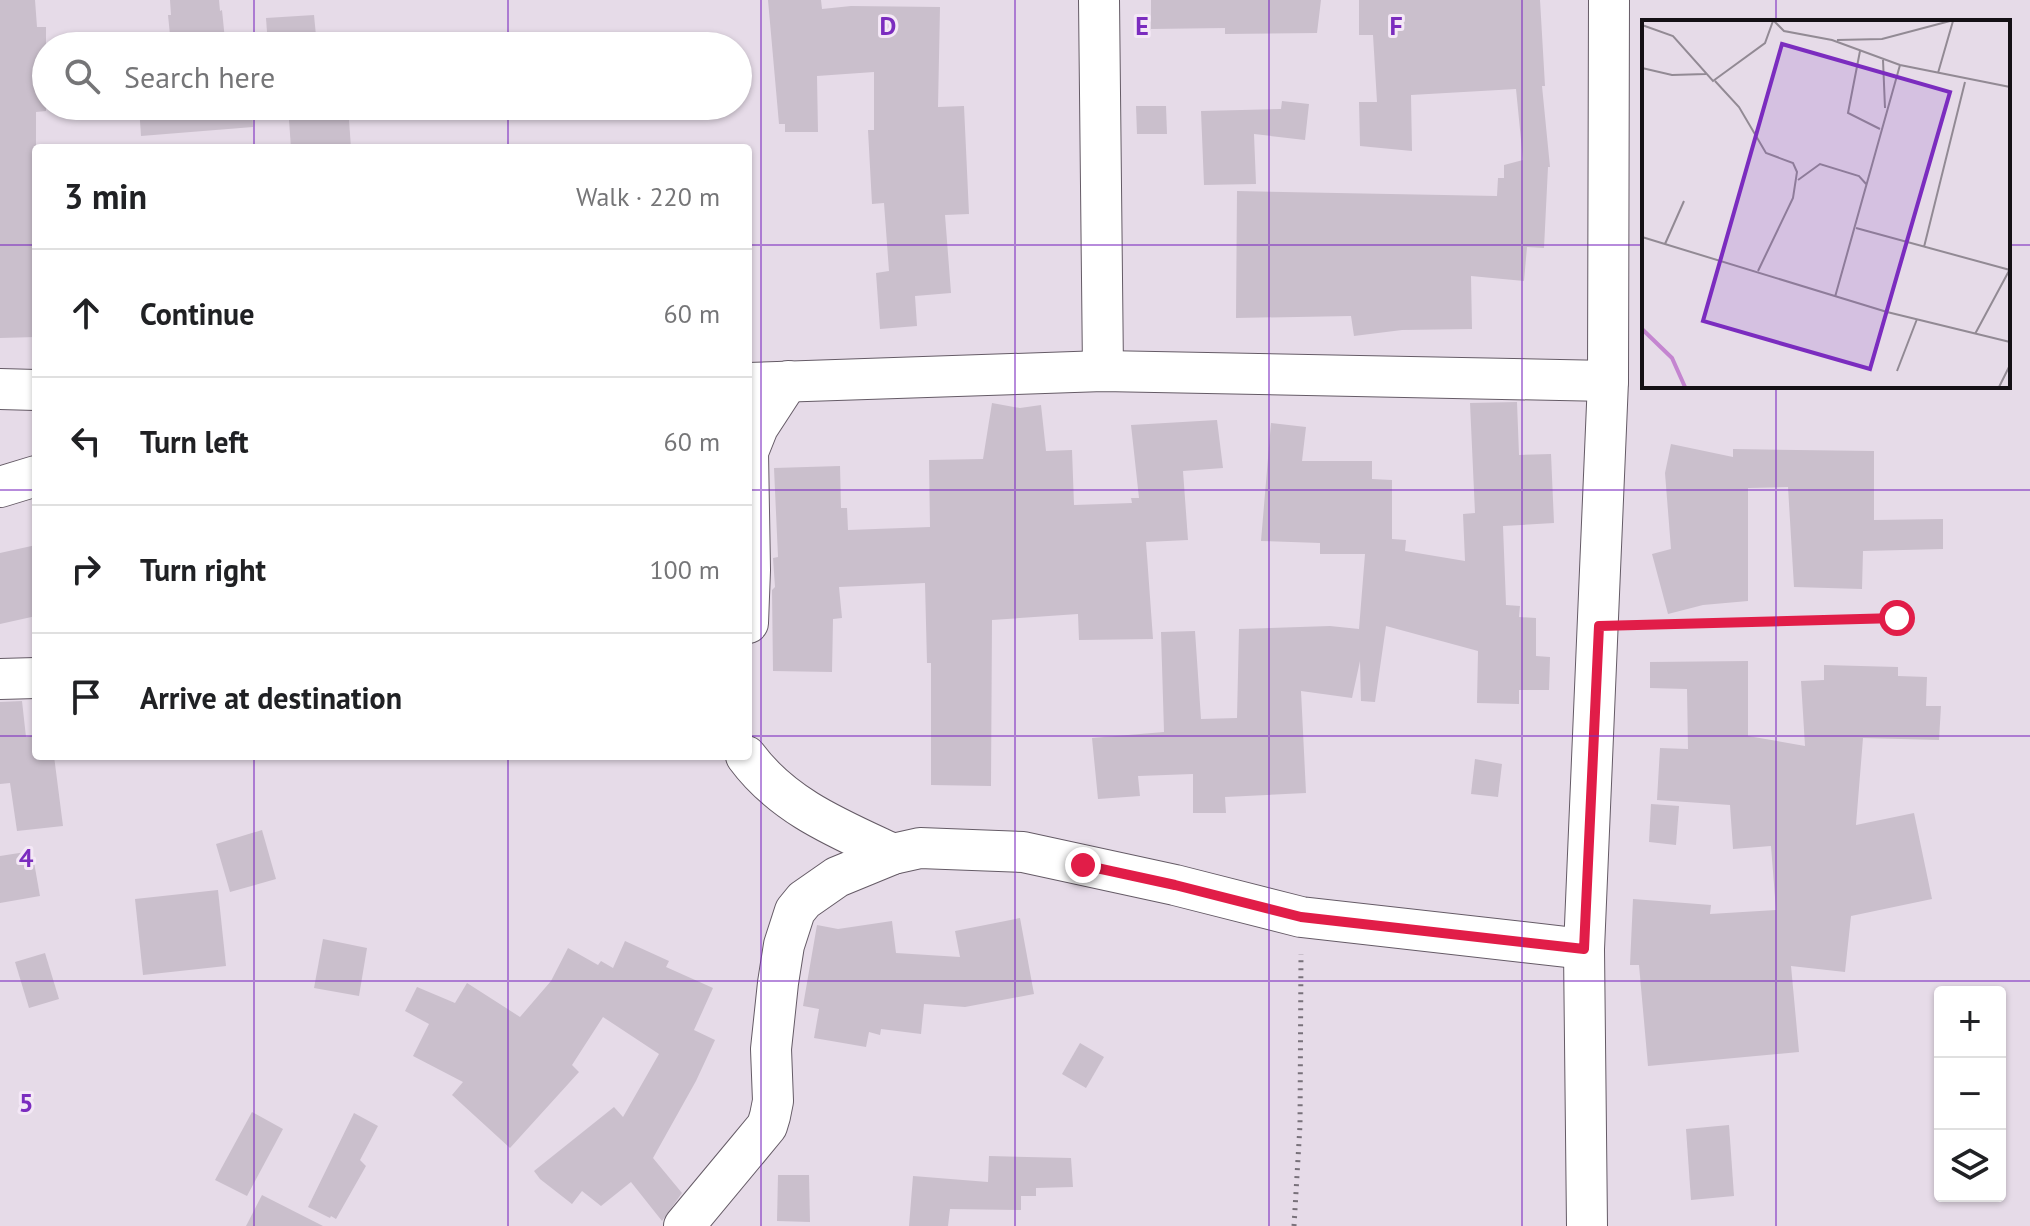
<!DOCTYPE html>
<meta charset="utf-8">
<style>
:root{--surface:#fff;--page:#f6f6f6;--text:#202124;--muted:#757577;--line:#e0e0e0}
body{margin:0;font-family:"PT Sans",sans-serif;background:var(--page);color:var(--text)}
.controls{position:absolute;right:24px;bottom:24px;display:grid;overflow:hidden;border-radius:8px;box-shadow:0 2px 6px #0004}
.controls button{width:72px;height:72px;display:grid;place-items:center;padding:0;border:0;border-bottom:2px solid var(--line);background:var(--surface);color:var(--text);font:40px sans-serif}
.stop{position:absolute;width:24px;height:24px;margin:-18px;border:6px solid #e11d48;border-radius:50%;background:#fff}
.stop.end{background:#e11d48;border-color:#fff;box-shadow:0 2px 8px #0008}
.list{margin:0;padding:0;list-style:none}
h2{display:flex;justify-content:space-between;align-items:center;height:104px;margin:0;padding:0 32px;font-size:34px}
h2 small{font-size:26px;font-weight:400;color:var(--muted)}
.list li{display:grid;grid-template-columns:52px 1fr auto;gap:24px;align-items:center;box-sizing:border-box;height:128px;padding:0 32px;border-top:2px solid var(--line)}
.list b{display:block;font-size:30px;white-space:nowrap}
.list em{font-size:26px;font-style:normal;color:var(--muted)}
.icon{flex:none;width:44px;height:44px;fill:none;stroke:currentColor;stroke-width:2;stroke-linecap:round;stroke-linejoin:round}
.map{position:relative;flex:none;width:2030px;height:1226px;overflow:hidden}
.search{position:absolute;background:var(--surface);box-shadow:0 2px 6px #0004;left:32px;top:32px;width:720px;height:88px;display:flex;align-items:center;gap:20px;box-sizing:border-box;padding:0 28px;border-radius:44px;color:var(--muted);font-size:30px}
.panel{position:absolute;background:var(--surface);box-shadow:0 2px 6px #0004;left:32px;top:144px;width:720px;height:616px;border-radius:8px}
.map>svg:first-child{display:block}
.building{fill:#cabfcc}
.lines{fill:none;stroke-linecap:round;stroke-linejoin:round}
.minor-casing{stroke:#655b66;stroke-width:42}
.path{stroke:#78717a;stroke-width:5;stroke-dasharray:2 6;stroke-linecap:butt}
.minor{stroke:#fff;stroke-width:40}
.route{stroke:#e11d48;stroke-width:10}
.grid{fill:none;stroke:#7b2cbf;stroke-width:2;stroke-opacity:0.55}
.inset-river{fill:none;stroke:#c485d0;stroke-width:4}
.inset-road{fill:none;stroke:#928a94;stroke-width:2}
.view{fill:#7b2cbf;fill-opacity:0.15;stroke:#7b2cbf;stroke-width:4}
.inset-edge{fill:none;stroke:#141015;stroke-width:4}
.grid-label{font-size:26px;text-anchor:middle;font-weight:bold;fill:#7b2cbf;stroke:#f4e8f6;stroke-width:6;stroke-linejoin:round;paint-order:stroke}
</style>
<div class="map">
<svg width="2030" height="1226" viewBox="0 0 2030 1226">
<rect width="100%" height="100%" fill="#e6dbe8"/>
<g class="building">
<polygon points="0,0 35,0 37,27 46,27 46,111 36,112 36,337 0,338"/>
<polygon points="170,0 219,0 220,11 222,10 225,40 171,45 168,15 171,15"/>
<polygon points="768,0 821,0 822,9 851,6 940,7 938,107 964,106 969,214 945,215 951,293 915,296 917,326 880,329 876,273 889,271 884,203 872,204 868,130 874,130 874,72 817,76 818,132 785,132 785,124 779,124"/>
<polygon points="1151,0 1321,0 1317,33 1225,34 1225,28 1151,29"/>
<polygon points="1359,0 1540,0 1545,86 1542,86 1550,167 1548,167 1544,248 1527,247 1524,281 1471,276 1472,329 1402,330 1354,336 1351,316 1236,318 1237,191 1497,196 1498,178 1504,178 1504,165 1523,160 1516,89 1411,95 1412,151 1360,146 1359,102 1377,102 1373,35 1359,35"/>
<polygon points="314,15 317,46 268,46 266,18"/>
<polygon points="1282,101 1309,104 1305,140 1254,134 1256,184 1204,185 1201,111 1281,109"/>
<polygon points="139,106 252,106 253,127 141,136"/>
<polygon points="288,106 348,106 351,148 291,148"/>
<polygon points="1136,106 1166,106 1167,134 1137,134"/>
<polygon points="1517,402 1519,455 1551,454 1554,523 1503,526 1506,605 1520,606 1519,617 1536,618 1536,656 1550,657 1549,690 1519,690 1519,704 1477,703 1478,651 1386,626 1375,702 1361,701 1360,661 1352,698 1301,691 1306,793 1225,797 1226,813 1193,813 1193,774 1138,776 1140,796 1098,799 1092,738 1164,732 1161,632 1195,631 1201,719 1237,718 1239,629 1330,626 1359,629 1365,554 1320,554 1320,543 1261,541 1271,423 1306,427 1302,461 1372,461 1372,479 1392,480 1392,539 1406,540 1405,551 1465,561 1463,514 1475,513 1470,403"/>
<polygon points="992,403 1020,408 1041,405 1046,451 1072,450 1074,505 1132,503 1131,498 1139,498 1131,425 1217,420 1223,468 1183,471 1188,540 1146,542 1153,639 1079,640 1078,614 992,620 991,786 931,785 931,663 927,663 925,583 839,587 842,618 833,619 832,672 773,671 772,590 775,587 773,558 778,557 774,468 840,466 841,508 847,508 848,530 930,527 929,460 983,459"/>
<polygon points="1671,444 1733,457 1733,449 1874,451 1874,520 1943,519 1943,549 1863,551 1862,589 1794,587 1788,487 1748,488 1748,601 1703,605 1668,614 1652,554 1671,549 1665,473"/>
<polygon points="36,545 36,616 0,624 0,553"/>
<polygon points="1748,661 1748,736 1805,746 1801,681 1824,680 1824,665 1898,667 1898,676 1927,677 1926,706 1941,706 1939,740 1863,738 1856,825 1914,813 1932,899 1851,916 1845,972 1791,966 1799,1052 1648,1066 1639,965 1630,965 1633,899 1711,905 1710,914 1776,910 1771,846 1733,849 1730,805 1657,800 1660,748 1688,749 1687,689 1650,688 1650,662"/>
<polygon points="22,701 26,737 36,735 36,756 54,756 63,826 17,831 10,783 0,784 0,702"/>
<polygon points="1475,759 1502,764 1498,797 1471,794"/>
<polygon points="1651,804 1679,806 1676,845 1649,842"/>
<polygon points="262,830 276,879 230,892 216,844"/>
<polygon points="32,851 40,896 0,903 0,856"/>
<polygon points="218,890 226,966 143,975 135,899"/>
<polygon points="1020,918 1034,994 965,1007 924,1004 921,1034 881,1029 880,1035 869,1032 866,1047 814,1038 819,1009 803,1006 817,925 838,929 892,921 896,953 960,957 955,931"/>
<polygon points="323,939 367,948 359,996 314,988"/>
<polygon points="625,941 669,961 666,967 713,988 694,1030 715,1040 696,1081 653,1158 682,1193 662,1221 631,1182 601,1206 582,1191 572,1204 540,1179 534,1171 614,1107 623,1117 659,1054 603,1017 572,1065 579,1072 510,1148 452,1095 463,1082 413,1056 429,1024 405,1011 417,987 455,1003 467,983 520,1017 551,981 568,948 598,965 601,961 613,968"/>
<polygon points="45,953 59,999 29,1008 15,962"/>
<polygon points="1080,1043 1104,1057 1086,1088 1062,1074"/>
<polygon points="252,1112 283,1129 247,1196 215,1180"/>
<polygon points="354,1113 378,1126 360,1160 366,1166 336,1219 331,1216 330,1218 308,1207"/>
<polygon points="1729,1125 1734,1196 1691,1200 1686,1129"/>
<polygon points="989,1156 1071,1158 1073,1187 1036,1188 1036,1196 1021,1196 1021,1210 950,1209 948,1226 909,1226 913,1176 988,1182"/>
<polygon points="778,1175 809,1175 810,1222 777,1221"/>
<polygon points="262,1195 323,1226 246,1226"/>
</g>
<g class="lines">
<g class="minor-casing">
<g id="minor">
<polyline points="1099,0 1103,371"/>
<polyline points="748,383 1103,371 1608,381"/>
<polyline points="0,389 36,390"/>
<polyline points="0,487 36,476"/>
<polyline points="748,623 750,570 748,452 758,427 788,381"/>
<polyline points="0,679 36,678"/>
<path d="M746,756c37,50 91,72 147,98"/>
<polyline points="684,1226 748,1149 767,1126 770,1116 773,1101 771,1049 778,983 784,945 795,911 804,900 837,877 893,854 920,848 1023,852 1175,885 1301,917 1584,949"/>
<polyline points="1587,1226 1584,949 1608,381 1609,0"/>
</g>
</g>
<g class="path">
<polyline points="1634,625 1897,618"/>
<polyline points="1294,1226 1300,1125 1301,954"/>
</g>
<use href="#minor" class="minor"/>
</g>
<g class="lines">
<polyline class="route" points="1083,865 1175,885 1301,917 1584,949 1599,626 1897,618"/>
</g>
<path class="grid" d="M254,0v46M508,0v46M761,0v1226M1015,0v1226M1269,0v1226M1522,0v1226M1776,0v22M254,106v42M508,106v42M0,245h36M748,245h896M2008,245h22M1776,386v840M0,490h36M748,490h1282M0,736h36M748,736h1282M254,756v470M508,756v470M0,981h2030"/>
<g transform="translate(1642 20)">
<rect width="368" height="368" fill="#e6dbe8"/>
<path class="inset-river" d="M0,309l30,29 13,29"/>
<path class="inset-road" d="M132,1l10,10 48,9 68,25 110,22M0,5l31,11 40,45 52,-38 8,-22M195,20l45,-1 68,-18M218,31l-12,62 32,16M241,40l2,48M0,48l30,7 34,-1M296,53l15,-52M73,61l24,26 27,46 27,10 4,9 -4,26 -35,73M156,160l22,-16 39,12 8,9M214,208l154,42M0,217l245,75 123,30M23,224l19,-43M282,227l41,-165M193,277l65,-232M333,314l35,-65M255,351l20,-52M357,367l11,-22"/>
<path class="view" d="M140,24l168,48 -80,277 -167,-48z"/>
<rect width="368" height="368" class="inset-edge"/>
</g>
<g class="grid-label">
<text x="888" y="35">D</text>
<text x="1142" y="35">E</text>
<text x="1396" y="35">F</text>
<text x="26" y="867">4</text>
<text x="26" y="1112">5</text>
</g>
</svg>
<div class="controls">
<button>+</button>
<button>−</button>
<button><svg class="icon" aria-label="layers" viewBox="0 0 24 24"><path d="M12 4l9 5-9 5-9-5zM3 14l9 5 9-5"/></svg></button>
</div>
<div class="stop" style="left:1897px;top:618px"></div>
<div class="stop end" style="left:1083px;top:865px"></div>
<div class="search"><svg class="icon" aria-label="search" viewBox="0 0 24 24"><circle cx="10" cy="10" r="6"/><path d="M15 15l6 6"/></svg>Search here</div>
<section class="panel">
<h2>3 min<small>Walk · 220 m</small></h2>
<ul class="list">
<li><svg class="icon" aria-label="ahead" viewBox="0 0 24 24"><path d="M12 20V5M6 11l6-6 6 6"/></svg><div><b>Continue</b></div><em>60 m</em></li>
<li><svg class="icon" aria-label="left" viewBox="0 0 24 24"><path d="M17 20v-9H6M10 6l-5 5 5 5"/></svg><div><b>Turn left</b></div><em>60 m</em></li>
<li><svg class="icon" aria-label="right" viewBox="0 0 24 24"><path d="M7 20v-9h11M14 6l5 5-5 5"/></svg><div><b>Turn right</b></div><em>100 m</em></li>
<li><svg class="icon" aria-label="arrive" viewBox="0 0 24 24"><path d="M6 21V4h12l-3 4 3 4H6"/></svg><div><b>Arrive at destination</b></div></li>
</ul>
</section>
</div>
